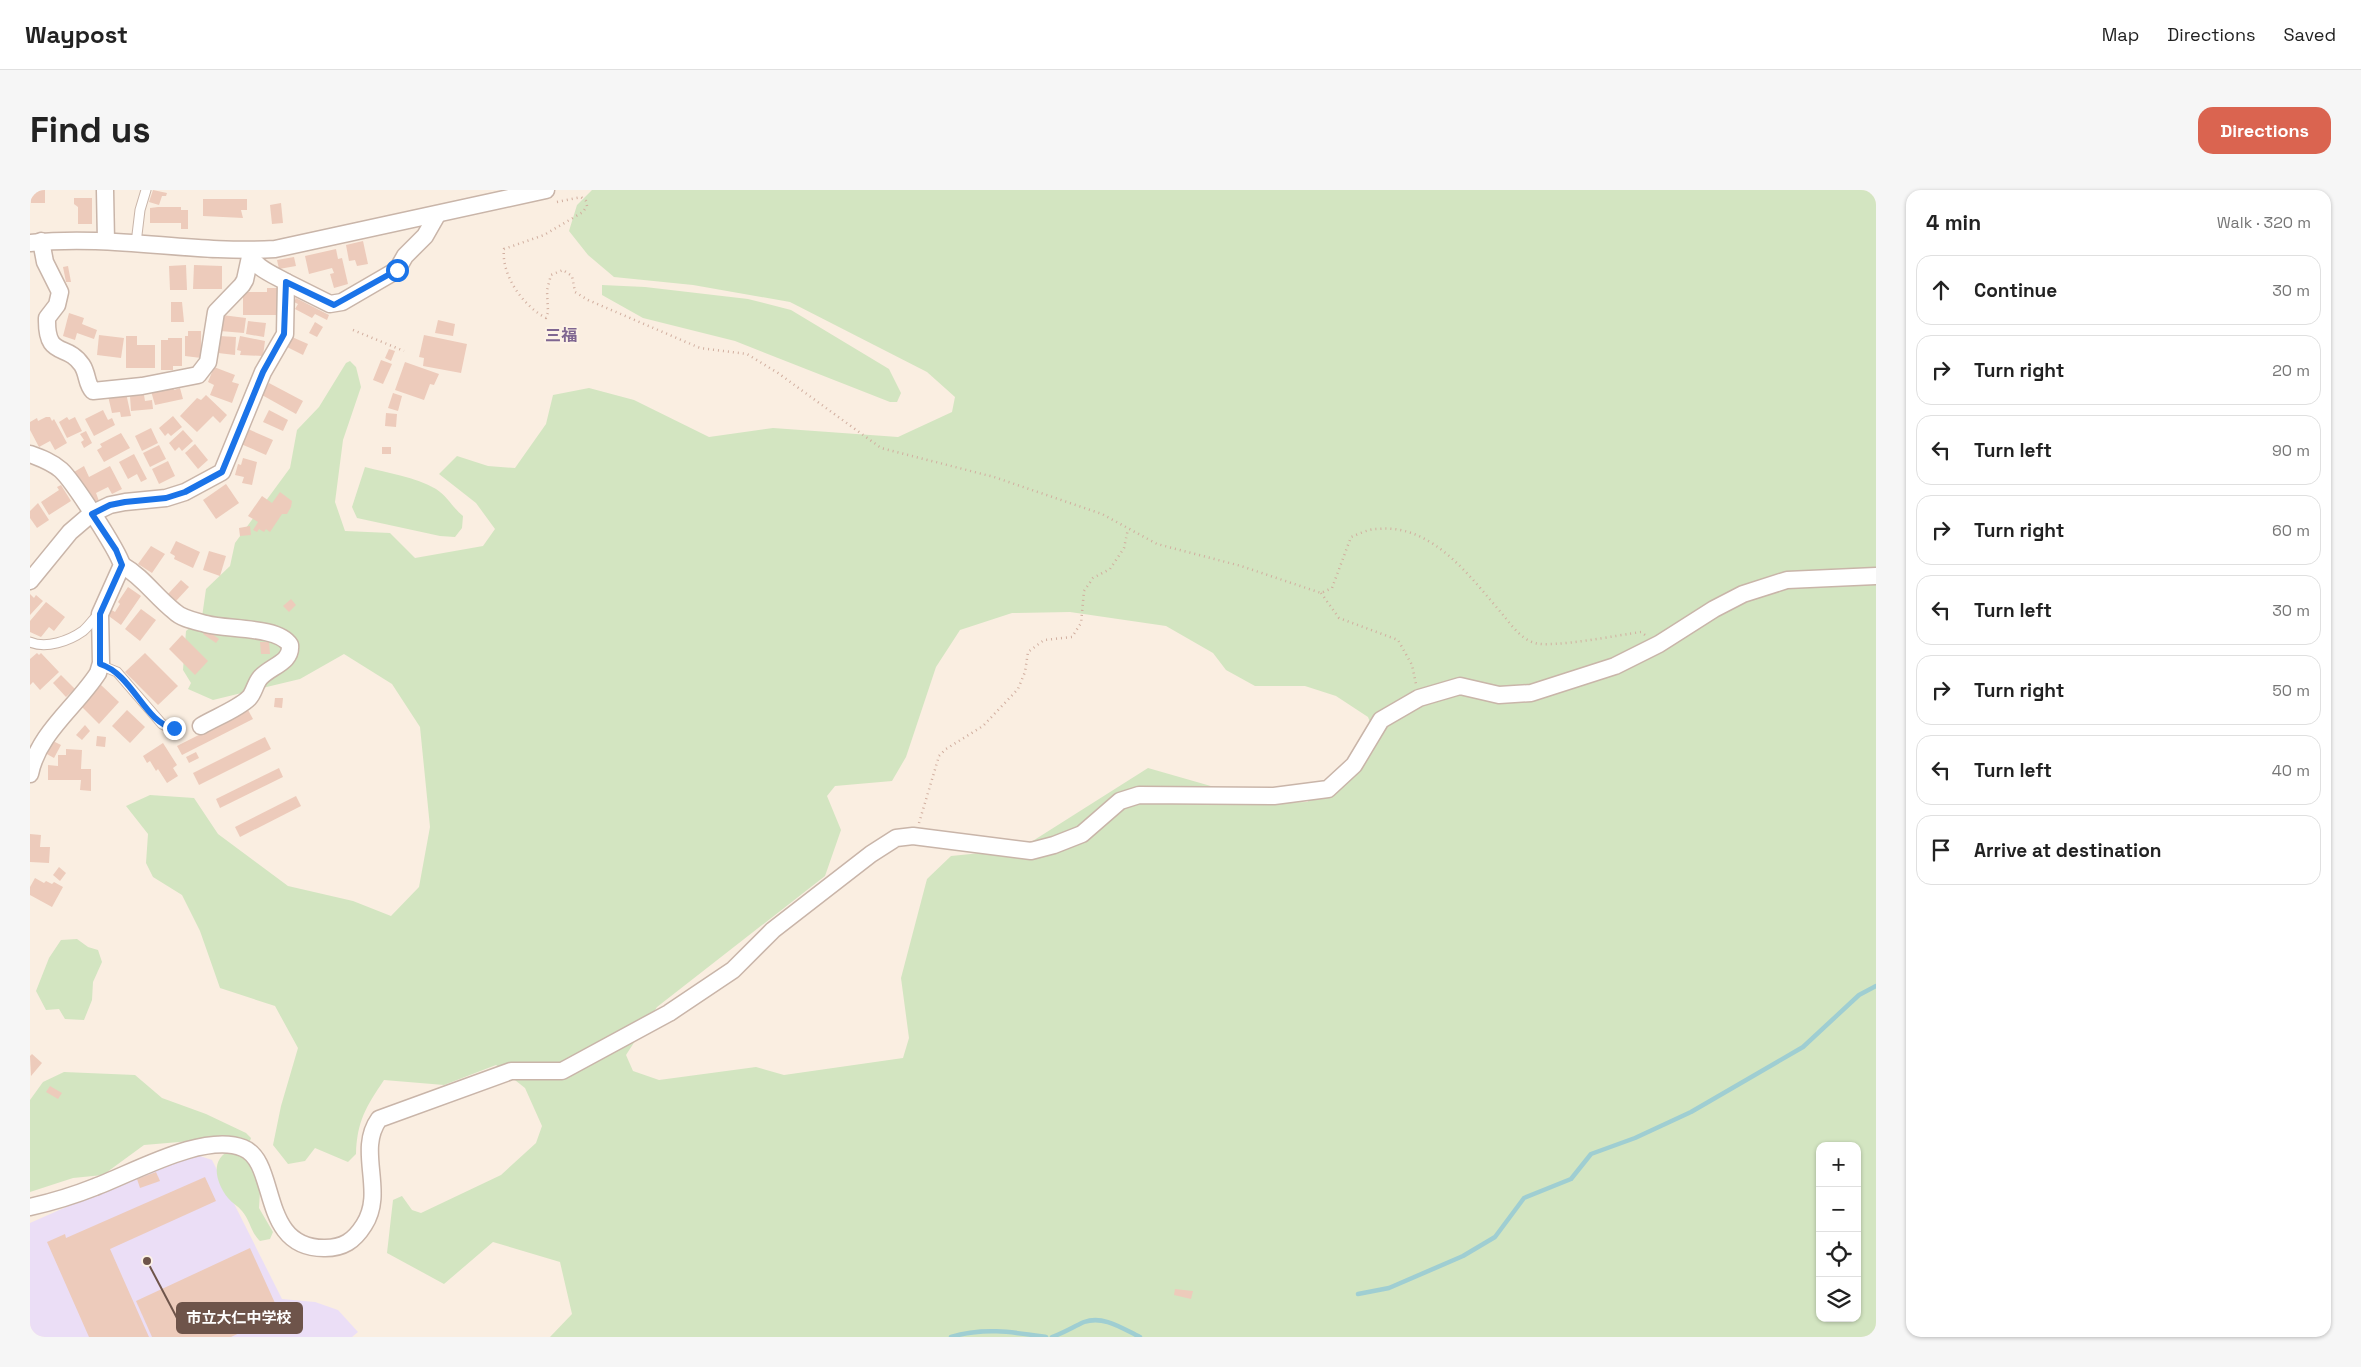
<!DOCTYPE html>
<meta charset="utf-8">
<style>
:root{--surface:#fff;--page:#f6f6f6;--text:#222;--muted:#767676;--line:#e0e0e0;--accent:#da6450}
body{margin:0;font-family:"Space Grotesk","Noto Sans JP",sans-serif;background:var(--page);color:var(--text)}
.controls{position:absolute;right:15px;bottom:15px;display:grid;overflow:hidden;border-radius:10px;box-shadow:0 1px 4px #0004}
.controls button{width:45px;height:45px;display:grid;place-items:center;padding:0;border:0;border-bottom:1px solid var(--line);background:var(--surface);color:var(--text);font:25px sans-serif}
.stop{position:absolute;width:15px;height:15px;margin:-11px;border:4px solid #1a73e8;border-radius:50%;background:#fff}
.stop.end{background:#1a73e8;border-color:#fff;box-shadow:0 1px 5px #0008}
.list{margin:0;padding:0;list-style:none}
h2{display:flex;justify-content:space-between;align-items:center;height:65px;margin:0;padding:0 20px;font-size:21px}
h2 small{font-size:16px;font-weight:400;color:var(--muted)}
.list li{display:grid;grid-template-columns:32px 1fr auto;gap:15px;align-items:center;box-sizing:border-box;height:70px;margin:0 10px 10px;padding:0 10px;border:1px solid var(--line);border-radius:15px}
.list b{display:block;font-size:19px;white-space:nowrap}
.list em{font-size:16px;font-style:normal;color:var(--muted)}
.icon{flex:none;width:28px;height:28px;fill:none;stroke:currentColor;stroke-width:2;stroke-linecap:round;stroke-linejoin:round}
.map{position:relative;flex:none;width:1846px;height:1147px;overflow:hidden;border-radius:15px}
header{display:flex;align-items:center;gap:30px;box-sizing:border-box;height:70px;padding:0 25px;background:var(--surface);border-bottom:1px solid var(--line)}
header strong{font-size:24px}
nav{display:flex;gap:28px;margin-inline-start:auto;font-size:18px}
.intro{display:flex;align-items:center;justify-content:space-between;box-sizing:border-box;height:120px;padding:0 30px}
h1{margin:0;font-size:35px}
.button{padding:12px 22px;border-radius:15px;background:var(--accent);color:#fff;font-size:18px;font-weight:700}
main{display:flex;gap:30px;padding:0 30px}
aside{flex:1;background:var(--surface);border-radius:15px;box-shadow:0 1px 4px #0004}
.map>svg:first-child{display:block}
.education{fill:#ebdef6}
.green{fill:#d3e5c1;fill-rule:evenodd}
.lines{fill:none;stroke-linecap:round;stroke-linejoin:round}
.stream{stroke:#9fced2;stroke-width:4.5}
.building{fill:#edcbbb}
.service-casing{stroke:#c9b5a9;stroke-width:11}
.minor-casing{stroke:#c9b5a9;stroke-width:19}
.path{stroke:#d1ae9f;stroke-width:2.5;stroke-dasharray:1 4;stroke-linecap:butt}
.service{stroke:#fff;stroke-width:9}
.minor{stroke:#fff;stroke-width:16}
.route{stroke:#1a73e8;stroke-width:6}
.labels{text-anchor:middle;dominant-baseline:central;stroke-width:4;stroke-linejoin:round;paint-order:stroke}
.quarter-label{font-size:16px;font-weight:bold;fill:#7f6691;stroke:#fdf2e6}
.leader{fill:none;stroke:#6e544a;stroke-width:2}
.callout-dot{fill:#6e544a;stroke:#fdf2e6;stroke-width:2}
.callout{fill:#6e544a;stroke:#6e544a;stroke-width:2}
.callout-label{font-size:15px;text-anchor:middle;font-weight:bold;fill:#fff}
</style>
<header>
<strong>Waypost</strong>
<nav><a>Map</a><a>Directions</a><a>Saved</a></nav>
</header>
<div class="intro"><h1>Find us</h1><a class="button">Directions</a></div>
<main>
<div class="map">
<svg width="1846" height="1147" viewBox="0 0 1846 1147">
<rect width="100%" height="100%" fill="#faeee1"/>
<polygon class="education" points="167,965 182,970 252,1109 285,1112 308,1120 328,1142 322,1147 0,1147 0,1033 79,998"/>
<g class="green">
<path d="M562,0h1284v1147h-1326l22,-23 -12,-52 -67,-20 -49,42 -57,-31 6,-53 9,-4 10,14 9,3 80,-38 35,-32 6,-17 -17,-38 -29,-23 -52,20 -60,-5c-18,27 -27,41 -28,74l-8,8 -33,-14 -10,13 -17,3 -15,-19 8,-39 17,-58 -23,-42 -55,-18 -20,-57 -18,-36 -29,-18 -7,-14 2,-29 -22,-28 24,-11 44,3 24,36 70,52 65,15 38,15 28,-29 11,-60 -10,-100 -28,-43 -48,-30 -44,25 -87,21 -25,-11 3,-6 -8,-13 3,-39 16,-14 4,-28 24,-23 5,-23 55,-75 7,-38 22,-23 27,-44 4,-2 6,6 5,20 -18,53 -8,62 10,29 45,2 25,25 68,-12 12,-17 -19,-26 -37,-29 18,-18 31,10 27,2 31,-44 7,-29 36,-7 45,12 75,37 64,-9 125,9 54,-25 3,-15 -28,-25 -137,-70 -97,-17 -79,-8 -26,-22 -19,-24 8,-26zM1040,422l96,14 47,27 13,17 29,16h50l31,10 32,21 6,15v16l-15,21 -52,33 -37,1 -122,-35 -128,81 -69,7 -24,23 -26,99 8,60 -6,20 -119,17 -28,-8 -97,13 -26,-9 -7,-16 31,-48 168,-131 16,-46 -14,-34 8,-10 57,-5 14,-24 30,-90 24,-37 52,-17zM1790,956h37v172h-37z"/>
<polygon points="572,95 615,97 718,109 761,120 859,179 871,203 867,212 860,212 705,151 613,128 572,105"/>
<path d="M335,277c23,6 50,10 71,22 11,7 17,19 27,27l-1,12 -7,9 -15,-1 -83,-18 -5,-11z"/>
<polygon points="47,749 58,757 68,760 72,772 63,792 62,810 54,830 35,829 29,819 16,820 6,801 19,768 31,750"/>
<polygon points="34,882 105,885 132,908 176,924 216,943 221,948 219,954 173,950 114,955 73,985 43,988 0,1002 0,910 13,892"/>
<path d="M201,960l14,5 11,21 4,15 -1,17 14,24 -3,7 -10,2c-9,-8 -10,-21 -18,-30 -4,-5 -10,-8 -14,-13 -12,-15 -19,-39 3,-48z"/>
</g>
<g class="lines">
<g class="stream">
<polyline points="1328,1104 1359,1098 1433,1066 1465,1047 1494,1008 1541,989 1561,964 1605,948 1661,922 1773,857 1829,805 1846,796"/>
<path d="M921,1147c32,-10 62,-5 95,0"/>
<path d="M1022,1147c11,-4 21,-10 32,-15 20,-7 39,7 56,15"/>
</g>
</g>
<g class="building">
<polygon points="0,0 15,0 15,13 1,13"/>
<polygon points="123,0 137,3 136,6 132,6 129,15 119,12"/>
<polygon points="44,8 62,8 62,34 48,34 48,17 44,14"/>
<polygon points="173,9 217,9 217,20 211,20 213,28 173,26"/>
<polygon points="251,13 253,33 242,34 240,15"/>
<polygon points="128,17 151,17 151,20 158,20 158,39 151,39 151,33 120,33 120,18"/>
<polygon points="333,51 338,74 327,76 325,70 319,71 316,55"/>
<polygon points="306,59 308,69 312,68 318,94 304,98 300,84 304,83 302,78 279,84 275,66"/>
<polygon points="264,67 266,76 249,79 247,70"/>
<polygon points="156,75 157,100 140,100 139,76"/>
<polygon points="164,75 192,76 192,99 163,99"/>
<polygon points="38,76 41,92 36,92 33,77"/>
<polygon points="237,98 247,98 247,125 213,125 213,102 237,102"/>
<polygon points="266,108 299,125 297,130 285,124 282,128 265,119 268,114 264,112"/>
<polygon points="141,112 152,112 154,132 141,132"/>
<polygon points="39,123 54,128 52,134 67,140 64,149 47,143 45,150 33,146"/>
<polygon points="192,125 216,128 214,143 190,141"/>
<polygon points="408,130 425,134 423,146 405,143"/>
<polygon points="218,131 236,133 234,147 216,144"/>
<polygon points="285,132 293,137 287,147 279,143"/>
<polygon points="158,141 171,141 171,168 155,166 155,146 158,146"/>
<polygon points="69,145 94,148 91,168 67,165"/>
<polygon points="394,145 437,154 431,183 393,176 394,168 389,167"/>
<polygon points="96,146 107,146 107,155 125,155 125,178 96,178"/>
<polygon points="189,146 206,147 205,165 188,163"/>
<polygon points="210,146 235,151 233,166 210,165 211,161 207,160"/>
<polygon points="262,147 278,154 273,165 257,157"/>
<polygon points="138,148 152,148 152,176 143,176 143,180 131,180 131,150 138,150"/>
<polygon points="359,159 365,161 361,171 355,168"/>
<polygon points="351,170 362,174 353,194 343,190"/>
<polygon points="375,172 409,184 404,195 400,194 394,210 365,200"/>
<polygon points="184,177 205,185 202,192 209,194 202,213 180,205 184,195 178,192"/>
<polygon points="239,193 273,211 266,224 232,205"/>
<polygon points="143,196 144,200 150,198 153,209 125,215 121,201"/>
<polygon points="96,203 101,226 91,227 90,222 82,223 78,206"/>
<polygon points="363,203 372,206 368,221 358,218"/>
<polygon points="114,205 115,211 122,210 123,219 101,221 100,206"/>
<polygon points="176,205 197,225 190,233 183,226 167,242 150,226 167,208 171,210"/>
<polygon points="73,220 78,230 82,228 85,235 64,246 55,229"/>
<polygon points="239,220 258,230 253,241 233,232"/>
<polygon points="356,223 367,224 366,237 355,236"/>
<polygon points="143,226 152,237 141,246 138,243 135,246 129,238"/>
<polygon points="16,227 20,227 22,231 24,229 37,253 25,260 20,251 9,257 0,240 0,232 7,228 8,231"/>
<polygon points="37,227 39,230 45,227 52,241 37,248 29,232"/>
<polygon points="121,238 128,253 112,261 105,246"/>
<polygon points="218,239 243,250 236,265 211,254"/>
<polygon points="153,240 163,251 152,261 149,257 145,261 139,253"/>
<polygon points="56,241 62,253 54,258 51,252 54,250 50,244"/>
<polygon points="91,243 100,258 74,272 67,260 72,257 70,254"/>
<polygon points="165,254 178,270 168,279 155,263"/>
<polygon points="129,255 136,269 120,277 113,263"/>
<rect x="352" y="257" width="9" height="7"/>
<polygon points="104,264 117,289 111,292 107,284 98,289 89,272"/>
<polygon points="213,268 227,272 222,295 212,293 214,287 205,285 208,274 211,275"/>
<polygon points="138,271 145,286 129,294 122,279"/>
<polygon points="54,276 59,287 80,276 92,299 82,304 78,297 66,303 69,311 64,313 44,282"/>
<polygon points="196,294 209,313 186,329 173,310"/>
<polygon points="31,295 41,311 19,325 11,312 29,300 27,297"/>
<polygon points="250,302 262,311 261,317 257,324 252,324 240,342 236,339 234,342 229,339 227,342 223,340 228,332 218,326 232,306 242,313"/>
<polygon points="8,313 19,330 7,338 0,328 0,321"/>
<polygon points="220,336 221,345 210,346 209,338"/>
<polygon points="146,351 170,362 163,378 144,369 145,366 140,363"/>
<polygon points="121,356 135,364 122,383 108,374"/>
<polygon points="179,361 196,366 190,386 173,380"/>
<polygon points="151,390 159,397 146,411 138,404"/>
<polygon points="98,397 111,406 91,435 76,424 80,419 85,422 90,414 88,412"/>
<polygon points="0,404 4,408 6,405 13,411 0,425"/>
<polygon points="261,409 266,415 259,422 253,416"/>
<polygon points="16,412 35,427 24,441 19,437 11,447 0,442 0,431"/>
<polygon points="111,419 126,430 110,451 95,439"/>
<polygon points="177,440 189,449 186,453 173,444"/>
<polygon points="152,445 178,471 165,485 139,459"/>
<polygon points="230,452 239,452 240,464 231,464"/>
<polygon points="7,463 9,465 11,463 29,482 10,500 3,492 0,495 0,469"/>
<polygon points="115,463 148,496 128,515 95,482"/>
<polygon points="31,485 45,499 36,507 23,493"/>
<polygon points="71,495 89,512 69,534 51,516"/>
<polygon points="245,508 253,508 252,518 244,517"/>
<polygon points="97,520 115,537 100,553 82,536"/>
<polygon points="218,520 223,529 152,565 147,556"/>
<polygon points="55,535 60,541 52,550 46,545"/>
<polygon points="67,546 76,547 75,557 66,556"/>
<polygon points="235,547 241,559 169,595 163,583"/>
<polygon points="21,550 31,555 24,568 15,563"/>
<polygon points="133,553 147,575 143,578 148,586 137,593 128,579 126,581 120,571 117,573 113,566"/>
<polygon points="36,559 52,560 51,579 61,579 61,601 50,600 51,590 18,590 18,575 28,576 28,565 36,565"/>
<polygon points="166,562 169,568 159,573 156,567"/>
<polygon points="249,578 253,587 190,618 186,609"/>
<polygon points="266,606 271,616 210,647 205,637"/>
<polygon points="0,644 11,645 10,657 20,657 19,673 0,672"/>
<polygon points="29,677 36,683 30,691 23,685"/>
<polygon points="5,688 14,693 16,691 22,694 24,692 33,697 22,717 0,705 0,697"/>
<polygon points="2,864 12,873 1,886 0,866"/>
<polygon points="20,896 32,903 28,909 16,902"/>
<polygon points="126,982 130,991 110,998 107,989"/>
<polygon points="175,987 186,1011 80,1059 119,1147 59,1147 17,1052 35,1044 36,1048"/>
<polygon points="220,1058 250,1124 201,1147 122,1147 106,1111"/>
<polygon points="1145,1099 1163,1101 1161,1109 1144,1105"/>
</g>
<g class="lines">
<g class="service-casing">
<g id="service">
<polyline points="106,53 110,20 116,0"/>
<path d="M0,452c16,7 39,-1 53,-11 6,-5 10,-12 16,-17"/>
<polyline points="70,475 87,482 132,534 138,537 149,538"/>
</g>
</g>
<g class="minor-casing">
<g id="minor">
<polyline points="75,0 76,51"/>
<path d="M11,51l4,21 15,30 -3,13 -10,13c-1,42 20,24 35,47 6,9 4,19 11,26l49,-5 56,-11 10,-13 8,-50 26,-27 3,-5 5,-23"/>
<path d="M0,53c82,-9 163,11 245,6l271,-59"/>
<polyline points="256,92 300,114 312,112 367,80 375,66 395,46 407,25"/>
<path d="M0,264c11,4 22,8 31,16 12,11 56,79 61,95l-22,49 1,49 -3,10c-21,33 -60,60 -68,101"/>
<path d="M92,375c21,12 33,31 52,46 8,8 21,10 32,13 21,6 72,2 84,21 2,18 -20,21 -30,33 -5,6 -6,15 -11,20 -11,11 -35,20 -48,28"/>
<path d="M0,391l40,-49 21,-18 19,-9 15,-3 41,-4 19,-6 37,-20 41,-100 22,-38 1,-52c-14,-8 -33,-15 -38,-31"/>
<path d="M0,1017c22,-5 45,-12 65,-20 38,-14 109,-55 148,-39 36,14 15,101 82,100 18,0 29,-7 39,-23 22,-34 -8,-74 15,-106l132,-48h51l107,-58 64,-43 40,-40 98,-76 25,-16 17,-2 118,15 23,-6 28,-11 38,-33 19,-6 135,1 54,-7 26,-24 27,-45 38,-22 41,-12 39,9 32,-2 84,-27 44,-22 55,-35 29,-15 44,-14 89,-4"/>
</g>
</g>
<g class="path">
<path d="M527,12l24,-5 5,4 1,5 -4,6 -39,23 -40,14c-3,26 19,57 42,69l2,-6 -1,-22 4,-15 12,-5 9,6 3,16 13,8 112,48 47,6 31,19 103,75 113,29 108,37 55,30 84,22 80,27 11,-5 19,-51c8,-3 17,-8 26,-8 56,-6 94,49 127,87 8,10 17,23 31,27 18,5 84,-8 106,-11l4,3"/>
<polyline points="323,140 374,161"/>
<polyline points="1291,403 1309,428 1368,450 1382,475 1386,494"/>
<polyline points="889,633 909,566 916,559 953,536 988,499 995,482 998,462 1014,450 1042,447 1051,433 1054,401 1063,388 1080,379 1094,358 1098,339"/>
</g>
<use href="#service" class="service"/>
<use href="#minor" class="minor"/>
</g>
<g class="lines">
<path class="route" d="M144,538c-29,-4 -41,-54 -74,-64v-50l22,-49 -6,-15 -24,-36 18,-9 15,-3 41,-4 19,-6 37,-20 41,-100 21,-38 2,-52 48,23 63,-35"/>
</g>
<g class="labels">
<g class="quarter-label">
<text x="531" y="145">三福</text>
</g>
</g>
<path class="leader" d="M117 1071L147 1128"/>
<circle class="callout-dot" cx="117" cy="1071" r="5"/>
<rect class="callout" x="147" y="1113" width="125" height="30" rx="5"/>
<g class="callout-label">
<text x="209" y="1133">市立大仁中学校</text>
</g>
</svg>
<div class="controls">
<button>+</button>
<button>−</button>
<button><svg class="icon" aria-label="locate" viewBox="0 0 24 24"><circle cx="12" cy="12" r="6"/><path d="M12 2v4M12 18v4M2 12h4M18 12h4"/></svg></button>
<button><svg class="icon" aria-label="layers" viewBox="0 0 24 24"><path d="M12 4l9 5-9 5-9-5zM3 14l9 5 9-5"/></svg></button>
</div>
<div class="stop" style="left:367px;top:80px"></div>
<div class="stop end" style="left:144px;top:538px"></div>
</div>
<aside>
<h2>4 min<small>Walk · 320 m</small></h2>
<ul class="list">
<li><svg class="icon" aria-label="ahead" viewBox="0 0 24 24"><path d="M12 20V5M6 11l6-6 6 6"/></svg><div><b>Continue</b></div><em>30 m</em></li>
<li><svg class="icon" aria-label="right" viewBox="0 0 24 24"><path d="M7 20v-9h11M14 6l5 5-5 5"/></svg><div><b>Turn right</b></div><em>20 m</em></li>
<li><svg class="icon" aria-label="left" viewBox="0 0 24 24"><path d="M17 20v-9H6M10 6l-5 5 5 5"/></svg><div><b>Turn left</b></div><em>90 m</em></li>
<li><svg class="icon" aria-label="right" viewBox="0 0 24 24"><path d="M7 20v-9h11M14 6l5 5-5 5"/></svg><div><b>Turn right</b></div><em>60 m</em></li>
<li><svg class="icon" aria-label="left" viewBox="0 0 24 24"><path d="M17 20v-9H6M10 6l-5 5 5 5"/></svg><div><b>Turn left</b></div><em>30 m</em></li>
<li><svg class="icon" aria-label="right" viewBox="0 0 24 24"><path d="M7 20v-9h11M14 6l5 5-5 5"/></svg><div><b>Turn right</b></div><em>50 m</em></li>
<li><svg class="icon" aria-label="left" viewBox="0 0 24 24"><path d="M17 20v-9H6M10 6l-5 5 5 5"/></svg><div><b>Turn left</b></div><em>40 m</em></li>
<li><svg class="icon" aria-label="arrive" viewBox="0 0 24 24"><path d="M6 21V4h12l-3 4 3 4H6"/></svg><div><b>Arrive at destination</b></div></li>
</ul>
</aside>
</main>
